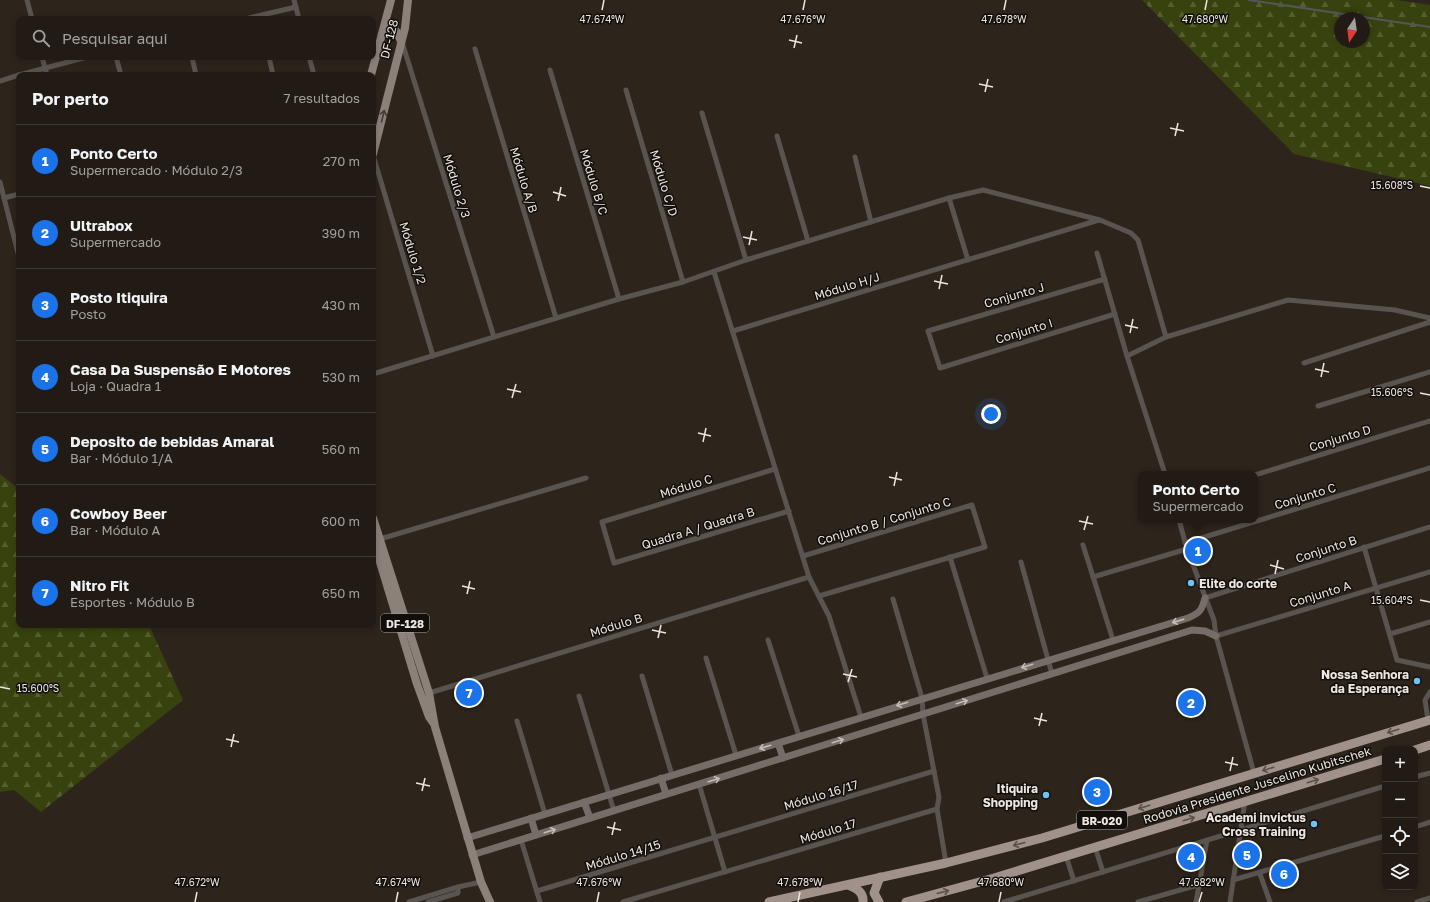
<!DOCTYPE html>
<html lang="pt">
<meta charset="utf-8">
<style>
:root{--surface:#221b15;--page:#2e2822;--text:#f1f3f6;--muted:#a2a1a0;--line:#3f3934;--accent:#1a73e8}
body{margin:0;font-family:"Golos Text",sans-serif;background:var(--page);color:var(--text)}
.controls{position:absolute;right:12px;bottom:12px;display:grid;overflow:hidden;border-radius:8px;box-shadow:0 2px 6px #0003}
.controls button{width:36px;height:36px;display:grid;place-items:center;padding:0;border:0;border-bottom:1px solid var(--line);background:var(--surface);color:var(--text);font:20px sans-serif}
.compass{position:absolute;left:1334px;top:12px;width:36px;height:36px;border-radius:50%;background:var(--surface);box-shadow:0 2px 6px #0003;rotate:193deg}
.you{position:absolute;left:991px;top:414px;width:14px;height:14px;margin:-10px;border:3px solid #fff;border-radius:50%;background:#1a73e8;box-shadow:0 0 0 6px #1a73e833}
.badge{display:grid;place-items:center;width:26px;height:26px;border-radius:50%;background:var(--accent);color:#fff;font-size:13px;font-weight:700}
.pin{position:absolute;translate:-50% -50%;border:2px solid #fff;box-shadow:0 1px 4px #0006}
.popup{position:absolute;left:1138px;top:471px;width:120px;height:52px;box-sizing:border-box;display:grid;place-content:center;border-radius:8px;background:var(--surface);filter:drop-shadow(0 1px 3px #0005);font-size:13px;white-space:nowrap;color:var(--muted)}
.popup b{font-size:15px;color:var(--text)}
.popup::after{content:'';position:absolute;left:50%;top:100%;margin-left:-8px;border:8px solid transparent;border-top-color:var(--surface)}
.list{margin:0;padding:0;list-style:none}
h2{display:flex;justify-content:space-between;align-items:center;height:52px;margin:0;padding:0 16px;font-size:17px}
h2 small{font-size:13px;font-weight:400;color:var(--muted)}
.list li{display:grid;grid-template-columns:26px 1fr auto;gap:12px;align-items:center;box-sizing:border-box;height:72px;padding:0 16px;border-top:1px solid var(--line)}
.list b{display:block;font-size:15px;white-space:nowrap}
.list p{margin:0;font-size:13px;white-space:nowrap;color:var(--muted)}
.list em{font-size:13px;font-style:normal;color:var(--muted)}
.icon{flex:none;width:22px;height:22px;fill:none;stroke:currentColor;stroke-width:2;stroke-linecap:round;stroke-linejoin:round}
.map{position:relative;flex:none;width:1430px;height:902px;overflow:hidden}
.search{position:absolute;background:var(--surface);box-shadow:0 2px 6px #0003;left:16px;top:16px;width:360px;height:44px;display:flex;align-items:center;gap:10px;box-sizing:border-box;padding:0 14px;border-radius:8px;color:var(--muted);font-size:15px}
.panel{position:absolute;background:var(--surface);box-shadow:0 2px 6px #0003;left:16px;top:72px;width:360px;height:556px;border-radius:8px}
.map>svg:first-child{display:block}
.forest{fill:url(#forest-firs);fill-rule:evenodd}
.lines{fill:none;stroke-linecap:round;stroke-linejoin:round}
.stream{stroke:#505758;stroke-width:2}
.street{stroke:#5a5451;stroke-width:5}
.secondary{stroke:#766d68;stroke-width:7}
.primary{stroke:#8c817a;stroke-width:8}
.highway{stroke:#a0928b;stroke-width:9}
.oneway{stroke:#433c37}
.oneway2{stroke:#c3bcb7}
.oneway3{stroke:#59504b}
.ticks{fill:none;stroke:#ede6e1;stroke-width:1.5}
.poi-dot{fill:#6fc2f4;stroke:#120e0b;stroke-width:1.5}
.labels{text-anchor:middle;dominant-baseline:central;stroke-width:3;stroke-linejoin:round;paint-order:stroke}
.shield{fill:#120e0b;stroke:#aba5a1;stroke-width:1}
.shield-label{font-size:11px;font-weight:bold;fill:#ede6e1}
.street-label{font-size:12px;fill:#ede6e1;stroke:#120e0b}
.poi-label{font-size:12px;font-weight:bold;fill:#ede6e1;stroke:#120e0b;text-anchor:end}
.ticks-label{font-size:10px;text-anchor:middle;fill:#ede6e1;stroke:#120e0b;stroke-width:3;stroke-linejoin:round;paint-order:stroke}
</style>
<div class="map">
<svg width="1430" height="902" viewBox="0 0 1430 902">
<defs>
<pattern id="forest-firs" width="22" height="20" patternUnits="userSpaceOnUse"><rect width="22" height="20" fill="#38420e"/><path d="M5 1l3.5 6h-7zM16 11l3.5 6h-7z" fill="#555d31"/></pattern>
</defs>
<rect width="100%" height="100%" fill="#2d241c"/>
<g class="forest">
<path d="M1142,0h255l33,5v181l-136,-32zM1340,18h24v24h-24z"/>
<polygon points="0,474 19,489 19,625 149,625 183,700 41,812 14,790 0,792"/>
</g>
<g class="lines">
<polyline class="stream" points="1249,0 1430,27"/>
<g class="street">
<polyline points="27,0 32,19"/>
<polyline points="294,0 299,19"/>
<polyline points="245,19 296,7"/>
<polyline points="402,42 494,337"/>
<polyline points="475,49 556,318"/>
<polyline points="42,57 47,75"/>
<polyline points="116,57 121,75"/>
<polyline points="192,57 196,75"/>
<polyline points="269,57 273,75"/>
<polyline points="309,57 314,75"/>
<polyline points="550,70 619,299"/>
<polyline points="19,75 87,57"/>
<polyline points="0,81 19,75"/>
<polyline points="626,90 683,282"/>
<polyline points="702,113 746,260"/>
<polyline points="777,136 808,241"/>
<polyline points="373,155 433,356"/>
<polyline points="855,157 871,222"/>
<polyline points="0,182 19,257"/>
<polyline points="4,198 19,194"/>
<polyline points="949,198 968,260"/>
<polyline points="1097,253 1127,356 1165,474"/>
<polyline points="714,272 809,577 829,616 861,717"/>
<polyline points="1105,279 928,331 940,368 1115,314"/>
<polyline points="733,331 1099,220"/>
<polyline points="1127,356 1166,337 1288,300 1395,310 1430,318"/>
<polyline points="1304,363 1430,322"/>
<polyline points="373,374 619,299 683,282 746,260 949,198 983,190 1100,220 1131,233 1138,240 1166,337"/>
<polyline points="1318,406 1430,372"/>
<polyline points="775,469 602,522 614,563 789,511"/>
<polyline points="1255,475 1430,421"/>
<polyline points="1179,520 1187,549 1214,620 1216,636 1254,773"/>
<polyline points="380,539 586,478"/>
<polyline points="1185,543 1430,468"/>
<polyline points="1083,545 1113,640"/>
<polyline points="1364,547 1397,660 1430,667"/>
<polyline points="803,556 972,505 985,547 819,596"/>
<polyline points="950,557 987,678"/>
<polyline points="1021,562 1052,674"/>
<polyline points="1093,577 1187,549"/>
<polyline points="1205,598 1430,527"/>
<polyline points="893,599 922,698 923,714 939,797 937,809 946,863"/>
<polyline points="1390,634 1430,622"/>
<polyline points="1216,636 1430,572"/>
<polyline points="768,640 799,736"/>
<polyline points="706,658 736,755"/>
<polyline points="642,676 672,775"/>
<polyline points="429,693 809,577"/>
<polyline points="579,696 614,811"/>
<polyline points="1428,720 1425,700 1430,692"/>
<polyline points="517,721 545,814"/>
<polyline points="1415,777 1430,773"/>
<polyline points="699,784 725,872"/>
<polyline points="1415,827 1430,822"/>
<polyline points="521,840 540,902"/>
<polyline points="1095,847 1103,872"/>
<polyline points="1066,856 1074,881"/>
<polyline points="1260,874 1270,902"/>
<polyline points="1233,880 1385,836"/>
<polyline points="537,891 934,771"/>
<polyline points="409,902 458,887"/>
<polyline points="428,902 458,893 458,887 481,882"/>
<polyline points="623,902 937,809"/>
<polyline points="1004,902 1385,786"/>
<polyline points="1138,902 1198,885"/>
<polyline points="1196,902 1207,840"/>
<polyline points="1230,902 1245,801"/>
<polyline points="1417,902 1430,898"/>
</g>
<g class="secondary">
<polyline points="778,743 783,758"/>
<polyline points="661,778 666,794"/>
<polyline points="584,802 590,818"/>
<polyline points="531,818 536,835"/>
<path d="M467,838l721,-220c12,-5 14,-8 17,-20"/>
<polyline points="472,855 1192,630 1205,631 1216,636"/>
</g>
<g class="primary">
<polyline points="382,34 388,30 396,31 401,41"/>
<polyline points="371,75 391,0"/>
<polyline points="373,154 405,28 408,0"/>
<polyline points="373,518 429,693 435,727 481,882 490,902"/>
<polyline points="373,539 417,684 429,717 434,724"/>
</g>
<g class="highway">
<polyline points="1415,750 1430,745"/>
<path d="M848,885c8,3 16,7 15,17"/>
<polyline points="769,902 946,863 1042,838 1430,720"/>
<polyline points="879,902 874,893 880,877"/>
<polyline points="906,902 994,878 1385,759"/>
</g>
</g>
<defs><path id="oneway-shaft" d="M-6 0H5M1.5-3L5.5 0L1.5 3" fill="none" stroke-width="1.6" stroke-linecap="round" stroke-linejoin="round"/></defs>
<use class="oneway" href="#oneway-shaft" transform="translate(383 116) rotate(-76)"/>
<g class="oneway2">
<use href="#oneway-shaft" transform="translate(1178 621) rotate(164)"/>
<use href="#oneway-shaft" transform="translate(1027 666) rotate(163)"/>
<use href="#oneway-shaft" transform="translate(962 702) rotate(-17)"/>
<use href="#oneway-shaft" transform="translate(902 704) rotate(163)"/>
<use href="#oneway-shaft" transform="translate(838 741) rotate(-17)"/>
<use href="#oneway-shaft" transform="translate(765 747) rotate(163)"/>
<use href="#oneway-shaft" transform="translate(714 780) rotate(-17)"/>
<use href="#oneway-shaft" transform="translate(550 831) rotate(-17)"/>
</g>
<g class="oneway3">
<use href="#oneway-shaft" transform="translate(1393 731) rotate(163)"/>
<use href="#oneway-shaft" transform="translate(1268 769) rotate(163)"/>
<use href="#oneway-shaft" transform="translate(1313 781) rotate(-17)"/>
<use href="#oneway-shaft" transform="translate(1144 807) rotate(163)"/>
<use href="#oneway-shaft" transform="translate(1189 819) rotate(-17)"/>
<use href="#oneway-shaft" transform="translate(1019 844) rotate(165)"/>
<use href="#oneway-shaft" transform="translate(943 892) rotate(-15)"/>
</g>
<path class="ticks" d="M602,10l2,-10M803,10l2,-10M1004,10l2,-10M1205,10l2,-10M789,40l13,3M794,48l3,-13M979,84l14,3M985,92l3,-13M1170,128l14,3M1175,136l3,-13M1420,186l10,2M553,192l13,4M558,201l3,-14M743,237l14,3M749,245l3,-14M934,281l14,3M939,289l3,-14M1125,325l13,3M1130,333l3,-14M1315,369l14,3M1321,377l3,-14M507,389l14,3M1420,393l10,2M512,398l4,-14M698,433l13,3M703,442l3,-14M889,477l13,3M894,486l3,-14M1079,521l14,3M1084,530l4,-14M1270,565l14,4M1275,574l3,-14M462,586l13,3M467,594l3,-13M1420,600l10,2M652,630l14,3M658,638l3,-13M843,674l14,3M848,682l4,-13M0,687l10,2M1034,718l13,3M1039,726l3,-13M226,739l13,3M231,747l3,-13M1225,762l13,3M1230,771l3,-14M416,783l14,3M422,791l3,-13M607,827l14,3M612,835l3,-13M195,902l2,-10M396,902l2,-10M597,902l2,-10M798,902l2,-10M999,902l2,-10M1199,902l3,-10"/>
<g class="poi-dot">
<circle cx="1191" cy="583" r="4"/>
<circle cx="1417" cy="681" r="4"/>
<circle cx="1046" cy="795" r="4"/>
<circle cx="1314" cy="824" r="4"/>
</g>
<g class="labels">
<g class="shield">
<rect x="381" y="614" width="48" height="18" rx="3"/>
<rect x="1077" y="811" width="50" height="18" rx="3"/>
</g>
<g class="shield-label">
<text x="405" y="623">DF-128</text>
<text x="1102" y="820">BR-020</text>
</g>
<g class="street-label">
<text transform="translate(389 39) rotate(-76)">DF-128</text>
<text transform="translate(524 180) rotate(73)">Módulo A/B</text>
<text transform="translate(594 182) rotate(73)">Módulo B/C</text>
<text transform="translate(664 183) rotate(73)">Módulo C/D</text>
<text transform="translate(457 186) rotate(73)">Módulo 2/3</text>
<text transform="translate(413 253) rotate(73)">Módulo 1/2</text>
<text transform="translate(847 286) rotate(-17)">Módulo H/J</text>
<text transform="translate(1014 295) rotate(-16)">Conjunto J</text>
<text transform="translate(1024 331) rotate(-17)">Conjunto I</text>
<text transform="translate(1340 438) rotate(-17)">Conjunto D</text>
<text transform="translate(686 486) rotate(-17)">Módulo C</text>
<text transform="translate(1305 496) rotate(-17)">Conjunto C</text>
<text transform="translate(884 521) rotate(-17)">Conjunto B / Conjunto C</text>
<text transform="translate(698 528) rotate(-17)">Quadra A / Quadra B</text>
<text transform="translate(1326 549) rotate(-18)">Conjunto B</text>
<text transform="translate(1320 594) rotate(-17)">Conjunto A</text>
<text transform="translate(616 625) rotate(-17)">Módulo B</text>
<text transform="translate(1257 785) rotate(-17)">Rodovia Presidente Juscelino Kubitschek</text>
<text transform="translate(821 795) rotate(-17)">Módulo 16/17</text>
<text transform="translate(828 831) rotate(-17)">Módulo 17</text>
<text transform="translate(623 855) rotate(-17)">Módulo 14/15</text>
</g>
<g class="poi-label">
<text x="1199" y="583" text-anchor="start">Elite do corte</text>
<text x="1409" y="674">Nossa Senhora<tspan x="1409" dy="14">da Esperança</tspan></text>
<text x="1038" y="788">Itiquira<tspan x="1038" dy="14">Shopping</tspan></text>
<text x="1306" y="817">Academi invictus<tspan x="1306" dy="14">Cross Training</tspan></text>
</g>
</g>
<g class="ticks-label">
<text x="1004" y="23">47.678°W</text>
<text x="602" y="23">47.674°W</text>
<text x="803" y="23">47.676°W</text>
<text x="1205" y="23">47.680°W</text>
<text x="1392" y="189">15.608°S</text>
<text x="1392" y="396">15.606°S</text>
<text x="1392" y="604">15.604°S</text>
<text x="38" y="692">15.600°S</text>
<text x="197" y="886">47.672°W</text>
<text x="398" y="886">47.674°W</text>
<text x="599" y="886">47.676°W</text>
<text x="800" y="886">47.678°W</text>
<text x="1001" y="886">47.680°W</text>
<text x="1202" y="886">47.682°W</text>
</g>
</svg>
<div class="controls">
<button>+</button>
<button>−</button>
<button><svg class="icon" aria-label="locate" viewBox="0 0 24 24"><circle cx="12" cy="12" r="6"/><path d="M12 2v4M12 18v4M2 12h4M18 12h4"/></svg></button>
<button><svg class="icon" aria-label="layers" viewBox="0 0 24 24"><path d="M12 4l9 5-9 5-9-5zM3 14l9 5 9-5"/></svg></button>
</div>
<svg class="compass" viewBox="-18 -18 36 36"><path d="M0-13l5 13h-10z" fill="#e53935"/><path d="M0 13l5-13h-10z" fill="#a2a1a0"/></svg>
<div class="you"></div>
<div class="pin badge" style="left:1198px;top:551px">1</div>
<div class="popup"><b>Ponto Certo</b>Supermercado</div>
<div class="pin badge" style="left:1191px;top:703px">2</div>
<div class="pin badge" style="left:1097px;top:792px">3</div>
<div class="pin badge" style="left:1191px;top:857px">4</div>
<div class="pin badge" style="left:1247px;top:855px">5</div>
<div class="pin badge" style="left:1284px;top:874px">6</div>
<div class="pin badge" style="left:469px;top:693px">7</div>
<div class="search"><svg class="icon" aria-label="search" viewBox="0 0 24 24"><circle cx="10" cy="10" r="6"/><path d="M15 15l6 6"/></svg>Pesquisar aqui</div>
<section class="panel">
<h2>Por perto<small>7 resultados</small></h2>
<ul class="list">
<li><span class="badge">1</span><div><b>Ponto Certo</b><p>Supermercado · Módulo 2/3</p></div><em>270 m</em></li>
<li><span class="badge">2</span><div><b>Ultrabox</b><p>Supermercado</p></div><em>390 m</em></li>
<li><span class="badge">3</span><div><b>Posto Itiquira</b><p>Posto</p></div><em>430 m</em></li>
<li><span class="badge">4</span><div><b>Casa Da Suspensão E Motores</b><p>Loja · Quadra 1</p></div><em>530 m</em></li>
<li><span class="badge">5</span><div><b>Deposito de bebidas Amaral</b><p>Bar · Módulo 1/A</p></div><em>560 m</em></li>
<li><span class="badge">6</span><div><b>Cowboy Beer</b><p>Bar · Módulo A</p></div><em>600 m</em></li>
<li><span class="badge">7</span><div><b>Nitro Fit</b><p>Esportes · Módulo B</p></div><em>650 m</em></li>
</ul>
</section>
</div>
